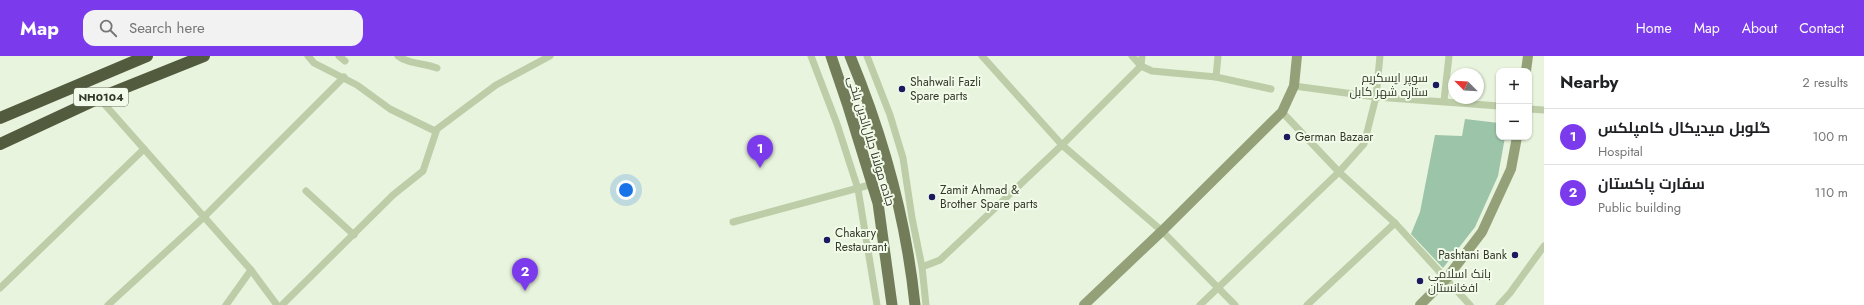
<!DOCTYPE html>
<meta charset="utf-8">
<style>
:root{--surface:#fff;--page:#f2f2f2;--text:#202124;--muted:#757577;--line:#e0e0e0;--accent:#7c3aed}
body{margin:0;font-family:Jost,Cairo,sans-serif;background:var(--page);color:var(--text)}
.controls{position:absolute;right:12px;top:12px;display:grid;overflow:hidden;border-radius:8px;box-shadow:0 1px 3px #0004}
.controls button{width:36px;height:36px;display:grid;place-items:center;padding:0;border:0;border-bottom:1px solid var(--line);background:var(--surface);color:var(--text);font:20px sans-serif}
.compass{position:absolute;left:1448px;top:12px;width:36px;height:36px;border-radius:50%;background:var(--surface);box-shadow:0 1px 3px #0004;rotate:294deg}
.you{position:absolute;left:626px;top:134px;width:14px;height:14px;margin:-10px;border:3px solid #fff;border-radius:50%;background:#1a73e8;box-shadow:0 0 0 6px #1a73e833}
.badge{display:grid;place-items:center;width:26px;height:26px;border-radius:50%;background:var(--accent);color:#fff;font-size:13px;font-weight:700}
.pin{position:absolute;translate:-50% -33px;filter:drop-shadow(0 1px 2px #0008)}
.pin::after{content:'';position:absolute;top:21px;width:14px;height:12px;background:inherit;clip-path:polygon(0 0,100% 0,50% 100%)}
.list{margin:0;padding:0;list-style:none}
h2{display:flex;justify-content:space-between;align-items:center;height:52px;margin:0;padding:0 16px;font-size:17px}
h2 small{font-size:13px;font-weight:400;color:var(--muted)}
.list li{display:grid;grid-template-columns:26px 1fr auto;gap:12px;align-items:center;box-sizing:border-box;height:56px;padding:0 16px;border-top:1px solid var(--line)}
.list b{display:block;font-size:15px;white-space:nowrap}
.list p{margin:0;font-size:13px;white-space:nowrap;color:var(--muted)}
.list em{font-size:13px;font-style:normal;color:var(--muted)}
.icon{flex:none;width:22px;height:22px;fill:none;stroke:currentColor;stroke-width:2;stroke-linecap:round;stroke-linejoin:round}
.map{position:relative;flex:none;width:1544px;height:249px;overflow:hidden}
header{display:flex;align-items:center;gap:24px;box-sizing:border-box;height:56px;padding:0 20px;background:var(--accent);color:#fff}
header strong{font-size:19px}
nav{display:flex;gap:22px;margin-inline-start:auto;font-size:14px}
.search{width:280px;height:36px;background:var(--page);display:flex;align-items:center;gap:10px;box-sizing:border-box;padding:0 14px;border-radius:12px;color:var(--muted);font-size:15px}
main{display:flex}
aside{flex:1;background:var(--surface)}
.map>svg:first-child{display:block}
.green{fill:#9bc4a8}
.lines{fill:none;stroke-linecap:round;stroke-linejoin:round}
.street{stroke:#bdcda7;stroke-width:7}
.secondary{stroke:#94a178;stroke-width:10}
.primary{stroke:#727c58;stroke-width:11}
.highway{stroke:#535b3f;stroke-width:12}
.poi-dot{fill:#1c1a5e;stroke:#f2fbea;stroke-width:1.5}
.labels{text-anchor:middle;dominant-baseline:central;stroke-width:4;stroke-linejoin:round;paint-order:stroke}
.shield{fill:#f2fbea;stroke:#6e7362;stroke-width:1}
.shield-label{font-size:11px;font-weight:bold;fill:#353928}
.poi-label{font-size:12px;fill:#353928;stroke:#f2fbea;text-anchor:start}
.street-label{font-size:12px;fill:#353928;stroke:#f2fbea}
</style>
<header>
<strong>Map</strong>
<div class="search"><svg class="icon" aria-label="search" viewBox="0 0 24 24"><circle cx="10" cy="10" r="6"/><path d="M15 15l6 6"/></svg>Search here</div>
<nav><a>Home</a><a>Map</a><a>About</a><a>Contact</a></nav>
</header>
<main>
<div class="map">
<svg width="1544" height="249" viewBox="0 0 1544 249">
<rect width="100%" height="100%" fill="#e8f4dd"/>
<polygon class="green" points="1465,63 1499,67 1499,81 1505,81 1498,120 1475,171 1443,212 1411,178 1420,156 1435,79 1462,80"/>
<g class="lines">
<g class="street">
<polyline points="308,0 314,7 357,29 390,53 435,75"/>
<polyline points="339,0 345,5"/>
<path d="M398,0c10,8 26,7 39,12"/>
<polyline points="811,0 837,68 858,133 877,249"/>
<polyline points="867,0 890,59 903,102 912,162 922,211 926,249"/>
<polyline points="982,0 1062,89 1162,175 1235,249"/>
<polyline points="1132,0 1141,10 1152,15 1216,21 1271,33"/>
<polyline points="1216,21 1218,0"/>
<polyline points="1294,30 1376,41 1499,50"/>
<polyline points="99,42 251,214 277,249"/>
<polyline points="1444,45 1449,0"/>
<polyline points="1529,53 1544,54"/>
<polyline points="1282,56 1339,116 1395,167 1470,249"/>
<polyline points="306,135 354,179"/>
<polyline points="733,166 873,128"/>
<polyline points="922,211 940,204 1062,89 1141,10 1142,0"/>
<polyline points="0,232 144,93"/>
<polyline points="108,249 204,161 344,21"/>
<polyline points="226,249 251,214"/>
<polyline points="282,249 393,139 423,115 437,73 496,29 550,0"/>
<polyline points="1200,249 1339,116 1364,88 1376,41 1380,0"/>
<polyline points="1307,249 1395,167"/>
<polyline points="1499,249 1510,237 1544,190"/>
</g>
<g class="secondary">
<polyline points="1526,15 1528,0"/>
<polyline points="1084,249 1162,175 1282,56 1294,30 1297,0"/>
<polyline points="1420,249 1446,223 1482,176 1511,113 1517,81"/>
</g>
<g class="primary">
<polyline points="831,0 848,50 878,147 892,249"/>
<path d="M850,0c34,82 56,161 65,249"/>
</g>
<g class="highway">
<polyline points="0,62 147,0"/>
<polyline points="0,88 99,42 204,0"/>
</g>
</g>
<g class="poi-dot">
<circle cx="1436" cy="29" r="4"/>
<circle cx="902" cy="33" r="4"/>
<circle cx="1287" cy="81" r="4"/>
<circle cx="932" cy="141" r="4"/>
<circle cx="827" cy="184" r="4"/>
<circle cx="1515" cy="199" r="4"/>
<circle cx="1420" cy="225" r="4"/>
</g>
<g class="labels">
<rect class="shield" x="74" y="32" width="54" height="18" rx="3"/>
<g class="shield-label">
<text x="101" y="41">NH0104</text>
</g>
<g class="poi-label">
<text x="1428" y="22" text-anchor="end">سوپر ایسکریم<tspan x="1428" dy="14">ستاره شهر کابل</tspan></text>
<text x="910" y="26">Shahwali Fazli<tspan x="910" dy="14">Spare parts</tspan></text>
<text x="1295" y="81">German Bazaar</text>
<text x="940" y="134">Zamit Ahmad &amp;<tspan x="940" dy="14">Brother Spare parts</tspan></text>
<text x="835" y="177">Chakary<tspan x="835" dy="14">Restaurant</tspan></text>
<text x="1507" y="199" text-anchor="end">Pashtani Bank</text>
<text x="1428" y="218">بانک اسلامی<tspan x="1428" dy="14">افغانستان</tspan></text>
</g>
<g class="street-label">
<text transform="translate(871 85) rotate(73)">جاده مولانا جلال‌الدین بلخی</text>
</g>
</g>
</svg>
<div class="controls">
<button>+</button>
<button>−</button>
</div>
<svg class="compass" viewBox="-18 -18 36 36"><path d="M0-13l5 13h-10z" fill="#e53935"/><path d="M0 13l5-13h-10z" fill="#757577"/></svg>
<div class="you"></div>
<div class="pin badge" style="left:760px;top:112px">1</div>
<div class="pin badge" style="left:525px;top:235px">2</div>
</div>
<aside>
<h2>Nearby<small>2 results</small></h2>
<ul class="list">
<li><span class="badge">1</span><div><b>گلوبل میدیکال کامپلکس</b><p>Hospital</p></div><em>100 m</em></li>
<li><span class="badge">2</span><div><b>سفارت پاکستان</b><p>Public building</p></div><em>110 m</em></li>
</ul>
</aside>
</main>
